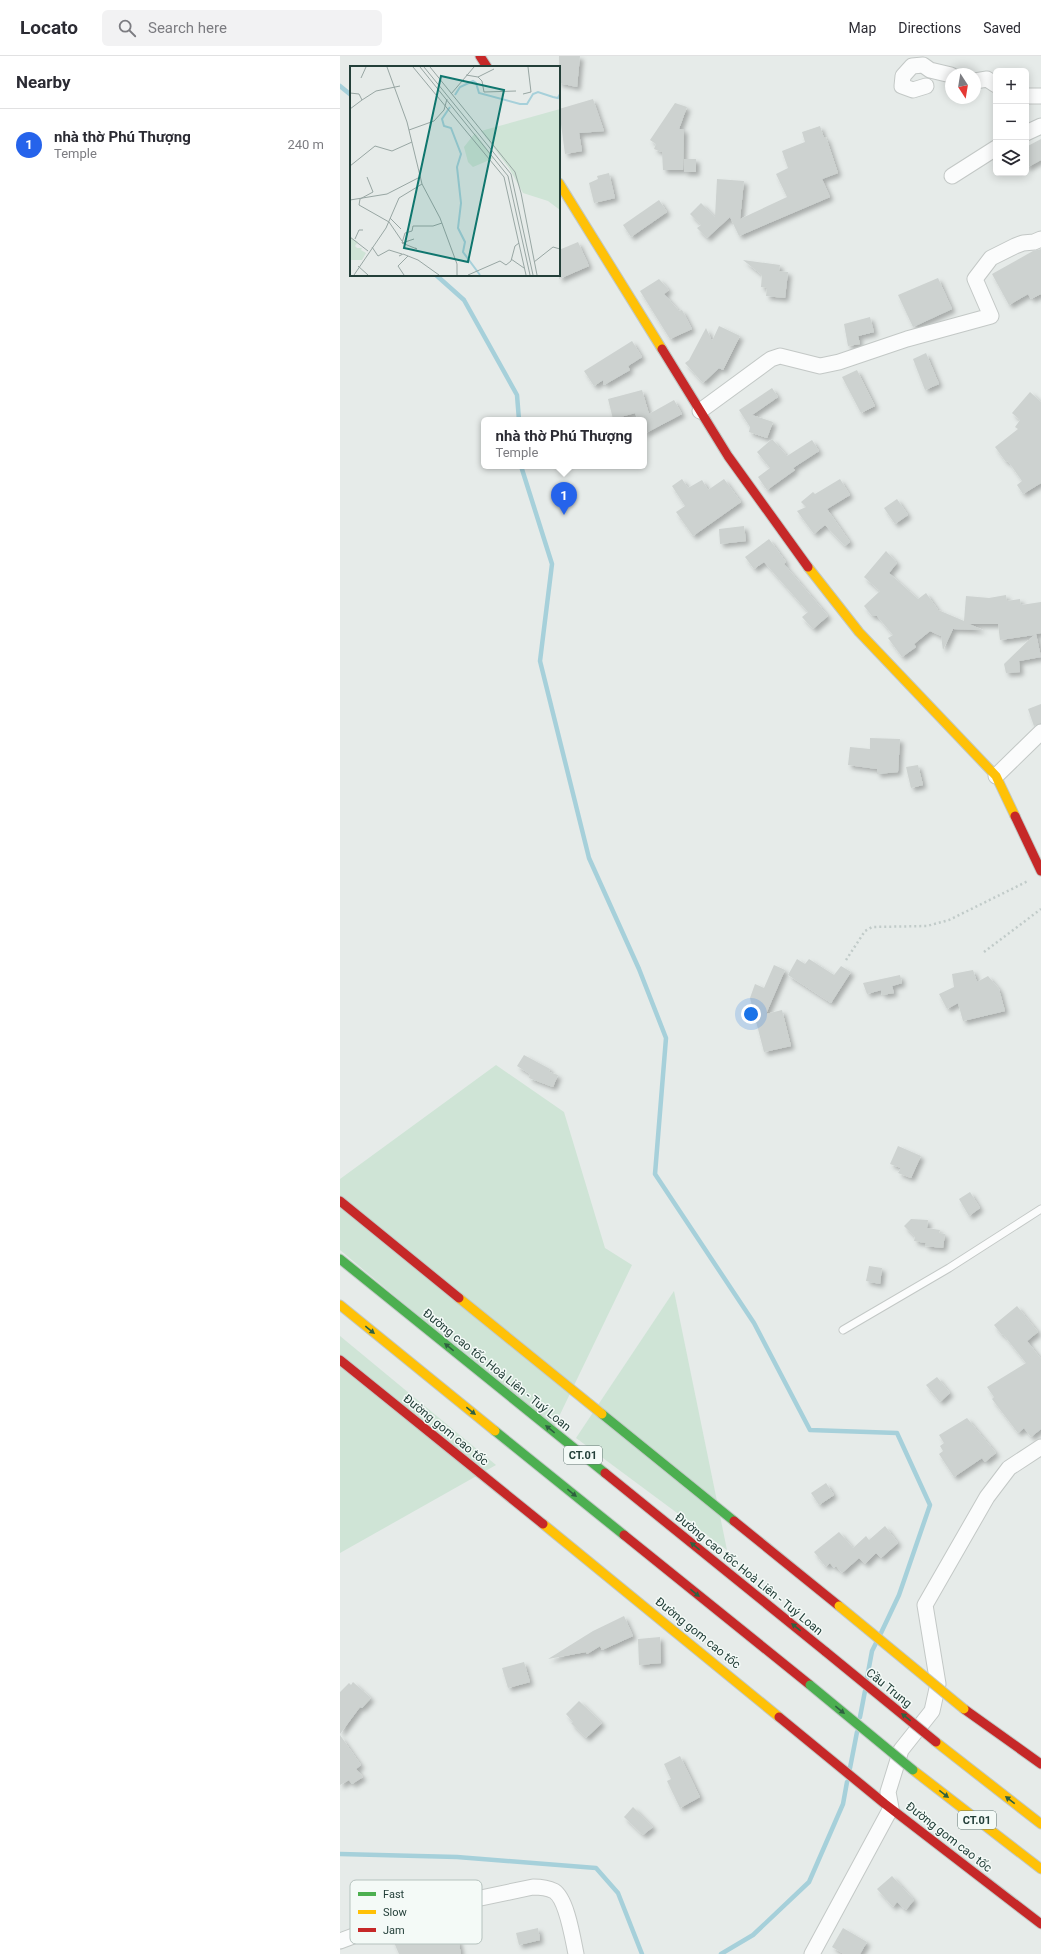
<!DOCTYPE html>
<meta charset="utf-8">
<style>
:root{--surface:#fff;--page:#f2f2f3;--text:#2b2b33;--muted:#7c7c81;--line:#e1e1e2;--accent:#2563eb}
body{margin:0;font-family:Roboto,sans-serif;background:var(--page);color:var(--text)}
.controls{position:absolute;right:12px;top:12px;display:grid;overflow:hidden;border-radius:6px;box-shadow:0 2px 10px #0003}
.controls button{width:36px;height:36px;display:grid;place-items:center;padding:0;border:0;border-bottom:1px solid var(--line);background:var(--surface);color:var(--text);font:20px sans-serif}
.compass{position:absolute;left:605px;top:12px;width:36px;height:36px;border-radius:50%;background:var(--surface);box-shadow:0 2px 10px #0003;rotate:168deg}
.you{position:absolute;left:411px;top:958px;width:14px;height:14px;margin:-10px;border:3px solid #fff;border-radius:50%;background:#1a73e8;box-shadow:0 0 0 6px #1a73e833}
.badge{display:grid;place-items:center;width:26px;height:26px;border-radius:50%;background:var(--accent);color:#fff;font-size:13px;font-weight:700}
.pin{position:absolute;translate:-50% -33px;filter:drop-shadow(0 1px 2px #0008)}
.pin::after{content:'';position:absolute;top:21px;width:14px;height:12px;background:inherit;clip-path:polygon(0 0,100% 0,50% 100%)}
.popup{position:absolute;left:141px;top:361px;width:166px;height:52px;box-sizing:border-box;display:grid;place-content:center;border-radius:6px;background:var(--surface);filter:drop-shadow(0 1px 3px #0005);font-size:13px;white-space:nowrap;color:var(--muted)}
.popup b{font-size:15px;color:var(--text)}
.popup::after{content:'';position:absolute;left:50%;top:100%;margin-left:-8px;border:8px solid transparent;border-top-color:var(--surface)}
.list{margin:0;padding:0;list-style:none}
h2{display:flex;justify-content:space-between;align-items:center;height:52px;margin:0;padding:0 16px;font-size:17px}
h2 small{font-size:13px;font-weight:400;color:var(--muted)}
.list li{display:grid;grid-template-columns:26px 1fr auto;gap:12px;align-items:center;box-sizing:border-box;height:72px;padding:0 16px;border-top:1px solid var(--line)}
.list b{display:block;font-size:15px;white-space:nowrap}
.list p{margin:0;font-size:13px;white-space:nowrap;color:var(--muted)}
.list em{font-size:13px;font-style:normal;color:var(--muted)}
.icon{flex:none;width:22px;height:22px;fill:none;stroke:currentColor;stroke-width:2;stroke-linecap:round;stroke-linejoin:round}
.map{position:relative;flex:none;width:701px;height:1898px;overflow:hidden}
header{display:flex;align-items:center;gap:24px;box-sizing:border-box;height:56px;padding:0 20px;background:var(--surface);border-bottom:1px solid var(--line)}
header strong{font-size:19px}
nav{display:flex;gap:22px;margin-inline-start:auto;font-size:14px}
.search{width:280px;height:36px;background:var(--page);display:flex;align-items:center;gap:10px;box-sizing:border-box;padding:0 14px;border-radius:6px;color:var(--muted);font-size:15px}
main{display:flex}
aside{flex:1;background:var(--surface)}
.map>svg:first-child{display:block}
.green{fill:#cfe4d6}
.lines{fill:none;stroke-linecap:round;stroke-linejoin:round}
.stream{stroke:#a6d0da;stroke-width:4.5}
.building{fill:#cdd2d0;filter:url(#shadow)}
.lane-casing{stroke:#c3c8c6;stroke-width:9}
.street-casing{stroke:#c3c8c6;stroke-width:17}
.fast-casing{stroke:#c1c9c6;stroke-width:11}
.slow-casing{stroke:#c1c9c6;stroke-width:11}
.jam-casing{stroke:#c1c9c6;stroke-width:11}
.path{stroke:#c1cbc9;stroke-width:2.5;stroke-dasharray:2 3;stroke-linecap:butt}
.lane{stroke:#fbfcfc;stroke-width:7}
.street{stroke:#fbfcfc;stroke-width:15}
.fast{stroke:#4caf50;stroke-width:9}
.slow{stroke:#ffc107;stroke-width:9}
.jam{stroke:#c62828;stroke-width:9}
.fast-bridge-casing{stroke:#c1c9c6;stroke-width:11;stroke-linecap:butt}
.slow-bridge-casing{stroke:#c1c9c6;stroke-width:11;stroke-linecap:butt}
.jam-bridge-casing{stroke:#c1c9c6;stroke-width:11;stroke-linecap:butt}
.fast-bridge{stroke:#4caf50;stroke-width:9}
.slow-bridge{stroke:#ffc107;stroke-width:9}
.jam-bridge{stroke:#c62828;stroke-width:9}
.oneway{fill:#2f6140}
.labels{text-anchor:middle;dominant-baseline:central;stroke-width:3;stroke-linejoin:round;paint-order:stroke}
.shield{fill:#f4faf7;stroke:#627772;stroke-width:1}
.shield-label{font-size:11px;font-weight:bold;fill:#233f39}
.street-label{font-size:12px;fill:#233f39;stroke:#f4faf7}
.inset-river{fill:none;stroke:#a6d0da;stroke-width:2}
.inset-road{fill:none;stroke:#98a6a3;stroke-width:1}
.view{fill:#0f766e;fill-opacity:0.15;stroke:#0f766e;stroke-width:2}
.inset-edge{fill:none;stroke:#233f39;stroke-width:2}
.key{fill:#f4faf7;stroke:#b5c2be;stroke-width:1}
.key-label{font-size:11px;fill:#233f39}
</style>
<header>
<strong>Locato</strong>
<div class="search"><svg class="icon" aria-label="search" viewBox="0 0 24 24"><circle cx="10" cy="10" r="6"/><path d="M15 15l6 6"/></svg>Search here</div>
<nav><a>Map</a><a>Directions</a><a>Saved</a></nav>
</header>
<main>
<aside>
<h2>Nearby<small></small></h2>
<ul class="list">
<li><span class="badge">1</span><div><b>nhà thờ Phú Thượng</b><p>Temple</p></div><em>240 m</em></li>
</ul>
</aside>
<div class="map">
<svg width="701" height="1898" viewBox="0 0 701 1898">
<defs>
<filter id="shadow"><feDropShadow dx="3.5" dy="3.5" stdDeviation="2" flood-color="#0004"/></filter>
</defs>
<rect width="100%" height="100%" fill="#e6ebe9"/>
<g class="green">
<polygon points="156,1009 224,1056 265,1192 292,1209 213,1373 0,1194 0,1123"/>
<polygon points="334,1235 387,1494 236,1382"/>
<polygon points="0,1280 156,1409 0,1497"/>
</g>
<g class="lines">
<g class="stream">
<polyline points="0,30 11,39"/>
<polyline points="96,219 124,244 177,339 179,364"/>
<polyline points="181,410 212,508 200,605 249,802 299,913 326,982 315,1118 414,1267 470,1374 557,1377 590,1449 559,1539 541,1577"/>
<polyline points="527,1622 532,1595 536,1587"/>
<polyline points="520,1661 525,1635"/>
<polyline points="510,1712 517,1676"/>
<polyline points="0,1798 117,1801 256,1812 278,1837 302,1898"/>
<polyline points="381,1898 413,1879 469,1826 503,1748 507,1726"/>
</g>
</g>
<g class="building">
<polygon points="219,0 240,0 237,31 219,27"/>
<polygon points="253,43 264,75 239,77 242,95 225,98 219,53"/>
<polygon points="335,47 347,51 339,73 344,73 343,114 323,114 322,96 314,93 316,88 310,84"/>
<polygon points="480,70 484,82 486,81 498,117 482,123 490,141 399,180 390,161 367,182 357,172 361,169 350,158 361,147 375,161 377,123 404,125 400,163 447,141 436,118 448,112 442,95 465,86 462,76"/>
<polygon points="701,83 701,104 686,112 686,91"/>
<rect x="344" y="103" width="12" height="13"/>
<polygon points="269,117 275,142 254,147 249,127 258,123 257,120"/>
<polygon points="319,144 327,156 291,181 283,169"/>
<polygon points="238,186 249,210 219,223 219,194"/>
<polygon points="701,193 701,238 691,243 688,238 669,249 652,218 693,195"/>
<polygon points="403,204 440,209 439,215 448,216 445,242 426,240 427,232 421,231 422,219"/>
<polygon points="598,222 612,253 573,271 558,239"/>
<polygon points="319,223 329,234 324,238 339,255 342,254 352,273 330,283 300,235"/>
<polygon points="530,261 534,276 518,280 520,288 508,290 504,268"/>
<polygon points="379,270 400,280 383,314 379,312 363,327 345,307 349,304 366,272 372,285"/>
<polygon points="292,285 302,301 288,310 290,314 264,329 263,324 254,330 244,315"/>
<polygon points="586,297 599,328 585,334 573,303"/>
<polygon points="517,314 535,350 521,357 502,321"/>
<polygon points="432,332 438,341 412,359 433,366 427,382 409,376 410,371 399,354"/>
<polygon points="302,334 309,358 334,344 342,358 304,378 304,364 298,364 295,357 273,363 268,343"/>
<polygon points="690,336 701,346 701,427 683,438 677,429 682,425 668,405 666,406 655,391 678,373 675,371 680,364 672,357"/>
<polygon points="432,383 447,400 472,384 479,395 453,412 455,414 427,434 418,421 430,412 417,396"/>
<polygon points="342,423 348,432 362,424 368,434 384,423 401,446 353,480 336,456 345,450 332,430"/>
<polygon points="500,423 510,439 487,453 510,486 505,490 485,469 474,478 457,455 466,451 461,446 473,436 475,438"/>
<polygon points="557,443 568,459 555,468 544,452"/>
<polygon points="404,470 406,485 380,488 379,473"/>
<polygon points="429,483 446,506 444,508 488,560 473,573 462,561 468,556 424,506 414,513 405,501"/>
<polygon points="546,495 557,507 549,517 578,543 586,537 598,554 624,565 626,540 649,542 666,539 667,545 680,543 681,549 701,546 701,577 696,578 701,601 679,605 680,616 666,617 664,608 694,579 660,584 658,568 629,568 643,574 613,573 603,594 601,580 590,575 574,588 576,591 562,601 548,582 553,579 537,560 532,560 524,550 540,535 524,521"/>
<polygon points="701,648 701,667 694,670 688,653"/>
<polygon points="530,682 560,683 558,716 537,718 537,713 508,709 510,691 530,693"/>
<polygon points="578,709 583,729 571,732 566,711"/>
<polygon points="457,903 465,908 469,903 494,919 501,910 511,916 491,947 448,919"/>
<polygon points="434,909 445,914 426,958 442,954 451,990 424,996 410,942 415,928 424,932"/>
<polygon points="633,914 637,926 648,920 659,933 665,955 623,965 618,947 607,953 599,938 614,931 612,918"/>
<polygon points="560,919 562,927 552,930 554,937 542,939 541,934 527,938 523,927"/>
<polygon points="184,999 210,1013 209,1016 218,1019 213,1031 189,1022 190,1018 177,1010"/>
<polygon points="558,1090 581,1100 571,1122 558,1117 561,1112 550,1108"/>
<polygon points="630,1136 640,1152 629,1160 619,1143"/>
<polygon points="571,1163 588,1164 587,1172 600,1174 599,1177 605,1178 603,1192 585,1190 586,1187 574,1185 575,1181 564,1170"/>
<polygon points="529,1210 542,1212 540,1228 526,1225"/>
<polygon points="677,1250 698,1276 687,1285 701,1303 701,1373 691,1381 684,1372 678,1377 652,1343 654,1341 647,1331 686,1307 663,1278 662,1279 654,1269"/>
<polygon points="597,1321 610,1337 600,1346 586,1329"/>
<polygon points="627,1362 656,1397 645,1406 642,1402 614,1421 599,1398 603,1395 600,1390 604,1387 599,1379"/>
<polygon points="486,1427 494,1439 479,1449 471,1437"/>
<polygon points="545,1470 558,1487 541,1502 536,1497 525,1508 519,1502 502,1517 496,1510 494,1512 490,1507 486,1511 474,1496 499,1476 513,1492 526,1480 529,1484"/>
<polygon points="284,1560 293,1580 262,1594 260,1590 247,1598 246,1596 208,1603 253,1575"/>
<polygon points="320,1581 321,1607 299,1609 298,1583"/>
<polygon points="184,1606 190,1626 168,1632 162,1612"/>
<polygon points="13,1626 31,1642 22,1652 20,1651 0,1678 0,1636 9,1627 11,1629"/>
<polygon points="239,1645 262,1667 246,1682 231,1667 233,1666 226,1658"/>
<polygon points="0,1679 21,1709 16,1713 23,1721 12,1728 9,1724 0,1729"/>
<polygon points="340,1700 360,1741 340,1752 327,1725 331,1723 324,1708"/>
<polygon points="293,1751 313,1771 303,1779 284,1761"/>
<polygon points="552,1820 574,1844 566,1854 557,1846 553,1851 537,1833"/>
<polygon points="95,1867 99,1886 118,1883 121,1898 59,1898 53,1884 69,1877 68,1873"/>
<polygon points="198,1872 200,1884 179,1889 176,1877"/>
<polygon points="503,1872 527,1886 520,1898 504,1898 492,1891"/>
</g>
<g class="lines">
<g class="lane-casing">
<polyline id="lane" points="503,1274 609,1212 701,1153"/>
</g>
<g class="street-casing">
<g id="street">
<polyline points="635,25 647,23 656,29"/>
<polyline points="586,30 573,34 562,30 563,20 572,10 583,9 590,14 611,19"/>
<polyline points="686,40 701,40"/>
<polyline points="686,77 701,70"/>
<polyline points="612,120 656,92"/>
<polyline points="360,355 431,303 440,300 480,310 499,306 567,283 651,260 635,223 651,202 675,190 683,187 694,186 701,183"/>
<polyline points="656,720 701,676"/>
<path d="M0,1885l75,-28 23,-6 95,-20c7,0 15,1 21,4 13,8 19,49 22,63"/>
<polyline points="472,1898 551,1752 548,1736 561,1694 592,1655 598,1628 585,1549 647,1441 669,1412 701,1391"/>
</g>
</g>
<g class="fast-casing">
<g id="fast">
<polyline points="0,1203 265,1417"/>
<polyline points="262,1358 394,1465"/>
<polyline points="155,1375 284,1479"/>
</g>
</g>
<g class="slow-casing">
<g id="slow">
<polyline points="219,127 322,293"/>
<polyline points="468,511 519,576 656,720 675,760"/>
<polyline points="119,1242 262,1358"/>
<polyline points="0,1249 155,1375"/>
<polyline points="203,1468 439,1661"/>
<polyline points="596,1686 701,1768"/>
<polyline points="573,1714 701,1813"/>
</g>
</g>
<g class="jam-casing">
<g id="jam">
<polyline points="140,0 147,11"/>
<polyline points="322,293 388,400 468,511"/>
<polyline points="675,760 701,815"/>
<polyline points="0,1145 119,1242"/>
<polyline points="0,1304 203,1468"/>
<polyline points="265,1417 486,1596"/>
<polyline points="394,1465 499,1550"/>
<polyline points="284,1479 470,1629"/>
<polyline points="624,1653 701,1708"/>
<polyline points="439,1661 545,1748 701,1868"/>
</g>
</g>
<g class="path">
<polyline points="644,896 701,853"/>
<polyline points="506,904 525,875 532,871 587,870 609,864 688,825"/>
</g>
<use href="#lane" class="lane"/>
<use href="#street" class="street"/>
<use href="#fast" class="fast"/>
<use href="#slow" class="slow"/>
<use href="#jam" class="jam"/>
<g class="fast-bridge-casing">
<polyline id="fast-bridge" points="470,1629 573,1714"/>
</g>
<g class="slow-bridge-casing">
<polyline id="slow-bridge" points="499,1550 624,1653"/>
</g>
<g class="jam-bridge-casing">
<polyline id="jam-bridge" points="486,1596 596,1686"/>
</g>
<use href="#fast-bridge" class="fast-bridge"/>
<use href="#slow-bridge" class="slow-bridge"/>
<use href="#jam-bridge" class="jam-bridge"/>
</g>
<defs><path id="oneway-solid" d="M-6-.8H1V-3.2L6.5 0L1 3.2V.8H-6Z"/></defs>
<g class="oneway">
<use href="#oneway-solid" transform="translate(30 1274) rotate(39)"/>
<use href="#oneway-solid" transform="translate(109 1291) rotate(-141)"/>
<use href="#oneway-solid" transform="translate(131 1355) rotate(39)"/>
<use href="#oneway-solid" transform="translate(210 1373) rotate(-141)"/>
<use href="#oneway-solid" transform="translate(232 1437) rotate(39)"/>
<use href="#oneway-solid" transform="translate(355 1490) rotate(-141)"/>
<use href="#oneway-solid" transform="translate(355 1537) rotate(39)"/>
<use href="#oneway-solid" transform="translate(456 1571) rotate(-141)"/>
<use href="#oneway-solid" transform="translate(500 1654) rotate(39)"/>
<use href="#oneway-solid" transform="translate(566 1661) rotate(-141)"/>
<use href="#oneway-solid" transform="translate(604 1738) rotate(38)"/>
<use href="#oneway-solid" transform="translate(670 1744) rotate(-142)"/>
</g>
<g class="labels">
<g class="shield">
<rect x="224" y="1390" width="38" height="18" rx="3"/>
<rect x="618" y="1755" width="38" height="18" rx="3"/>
</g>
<g class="shield-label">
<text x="243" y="1399">CT.01</text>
<text x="637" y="1764">CT.01</text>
</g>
<g class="street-label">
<text transform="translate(157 1314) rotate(39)">Đường cao tốc Hoà Liên - Tuý Loan</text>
<text transform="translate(106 1374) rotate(39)">Đường gom cao tốc</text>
<text transform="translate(409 1518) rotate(39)">Đường cao tốc Hoà Liên - Tuý Loan</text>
<text transform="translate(358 1577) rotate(39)">Đường gom cao tốc</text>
<text transform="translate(549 1632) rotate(39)">Cầu Trung</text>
<text transform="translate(609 1781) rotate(38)">Đường gom cao tốc</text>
</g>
</g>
<g transform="translate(10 10)">
<rect width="210" height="210" fill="#e6ebe9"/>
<path d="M210,43v101l-12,-9 -25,-8 -14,-25 -28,-37zM125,67l19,25 -21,9 -5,-5 -4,-15zM0,171l8,5 -3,4 2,2h5l-1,2 5,3 -4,7h-12z" fill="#cfe4d6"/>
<path class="inset-river" d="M105,29l5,-8 13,-6 3,2 3,10 41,11h7l6,-10 5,-2 15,5 5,1 2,-4M100,41l-8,12 2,7 7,2 10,26 -4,13 4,36 -3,25 7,14 -2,10 17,23"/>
<path class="inset-road" d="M37,1l20,55 15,62 18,34 17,46v11M63,1l91,110 22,98M70,1l88,109 22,99M74,1l87,107 22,101M80,1l85,105 6,21 16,82M116,9l12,2 16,-8M128,11l4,4 2,11 32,-1M11,12l5,-11M0,27l9,1 3,6 14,-9 24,-5M101,28l23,-27M173,28l8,-2 -3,-25M0,43l12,-9M59,64l25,-9 10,-11 3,-11M0,100l25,-20 17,5 20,-9M17,111l6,15 -13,7 -1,6 30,17 13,19M0,134l37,-6 33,-17M40,152l11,11M0,171l18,14M5,173l4,-9h4M64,173l-12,4 3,-10 7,-2 1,-5h20l9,-3M52,177l15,6 -2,-1M22,181l6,9 11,-6 13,4M49,190l4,-2 15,6 21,15M161,193l13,9M184,196l19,-15 7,2M8,200l10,9M4,209l32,-47 13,-30 23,-14M54,209l-6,-9 10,-10M118,209l32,-14 6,4 5,-4 4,-15 4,-3"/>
<path class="view" d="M91,10l63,14 -36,172 -64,-14z"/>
<rect width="210" height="210" class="inset-edge"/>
</g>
<rect x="10" y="1824" width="132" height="64" rx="6" class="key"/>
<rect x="18" y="1836" width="18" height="4" fill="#4caf50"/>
<rect x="18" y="1854" width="18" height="4" fill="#ffc107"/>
<rect x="18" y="1872" width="18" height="4" fill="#c62828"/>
<g class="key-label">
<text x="43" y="1842">Fast</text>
<text x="43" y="1860">Slow</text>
<text x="43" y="1878">Jam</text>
</g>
</svg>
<div class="controls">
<button>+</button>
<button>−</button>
<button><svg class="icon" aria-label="layers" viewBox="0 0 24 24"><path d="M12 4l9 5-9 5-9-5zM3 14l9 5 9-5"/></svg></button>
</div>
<svg class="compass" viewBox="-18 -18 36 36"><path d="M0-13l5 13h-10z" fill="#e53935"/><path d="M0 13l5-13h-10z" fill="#7c7c81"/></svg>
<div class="you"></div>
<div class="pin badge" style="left:224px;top:459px">1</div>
<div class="popup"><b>nhà thờ Phú Thượng</b>Temple</div>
</div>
</main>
